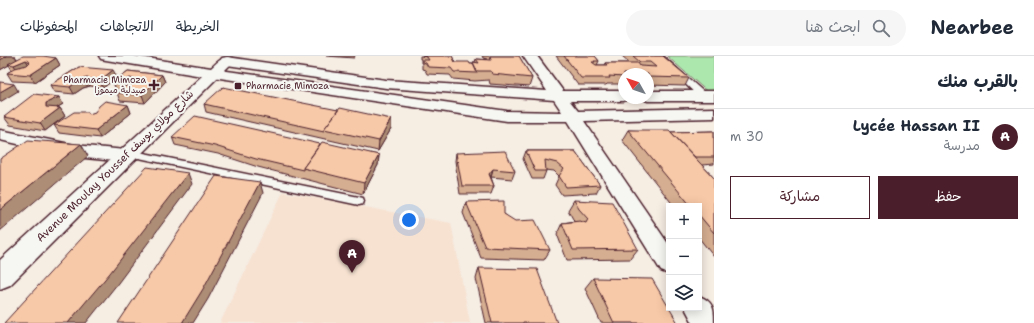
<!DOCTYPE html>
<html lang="ar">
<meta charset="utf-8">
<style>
:root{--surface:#fff;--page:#f6f6f7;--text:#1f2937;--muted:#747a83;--line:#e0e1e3;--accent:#4a1f2b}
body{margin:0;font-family:"Shantell Sans","Playpen Sans Arabic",sans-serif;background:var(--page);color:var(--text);direction:rtl}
.controls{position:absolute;right:12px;bottom:12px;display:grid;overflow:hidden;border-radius:0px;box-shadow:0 2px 10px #0003}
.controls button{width:36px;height:36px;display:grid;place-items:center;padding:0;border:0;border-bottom:1px solid var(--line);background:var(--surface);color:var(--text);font:20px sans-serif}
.compass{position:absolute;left:618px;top:12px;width:36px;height:36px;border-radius:50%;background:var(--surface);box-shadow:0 2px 10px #0003;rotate:310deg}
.you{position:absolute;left:409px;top:164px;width:14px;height:14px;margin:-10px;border:3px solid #fff;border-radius:50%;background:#1a73e8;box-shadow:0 0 0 6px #1a73e833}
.badge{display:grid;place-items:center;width:26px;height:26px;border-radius:50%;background:var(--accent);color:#fff;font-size:13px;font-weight:700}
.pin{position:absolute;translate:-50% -33px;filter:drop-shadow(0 1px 2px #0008)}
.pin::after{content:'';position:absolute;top:21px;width:14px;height:12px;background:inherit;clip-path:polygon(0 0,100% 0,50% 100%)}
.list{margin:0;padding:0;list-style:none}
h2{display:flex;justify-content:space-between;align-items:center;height:52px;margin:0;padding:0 16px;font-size:17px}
h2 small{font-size:13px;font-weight:400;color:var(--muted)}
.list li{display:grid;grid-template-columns:26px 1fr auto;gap:12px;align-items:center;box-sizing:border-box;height:56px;padding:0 16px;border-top:1px solid var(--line)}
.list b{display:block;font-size:15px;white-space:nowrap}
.list p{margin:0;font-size:13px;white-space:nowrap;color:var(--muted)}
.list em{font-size:13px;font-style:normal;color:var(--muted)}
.actions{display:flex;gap:8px;padding:12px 16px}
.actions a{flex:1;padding:9px 0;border:1px solid var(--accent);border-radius:0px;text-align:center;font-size:14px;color:var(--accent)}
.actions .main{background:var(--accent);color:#fff}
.icon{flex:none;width:22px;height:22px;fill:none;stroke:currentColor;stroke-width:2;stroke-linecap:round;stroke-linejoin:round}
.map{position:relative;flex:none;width:714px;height:267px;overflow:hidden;direction:ltr}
header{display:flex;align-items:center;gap:24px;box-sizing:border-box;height:56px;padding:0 20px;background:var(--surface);border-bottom:1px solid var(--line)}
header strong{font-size:19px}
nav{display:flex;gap:22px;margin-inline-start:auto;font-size:14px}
.search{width:280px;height:36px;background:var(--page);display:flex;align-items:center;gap:10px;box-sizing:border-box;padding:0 14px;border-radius:22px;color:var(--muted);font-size:15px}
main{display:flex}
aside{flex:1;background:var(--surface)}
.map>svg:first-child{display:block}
.built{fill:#f7e2d1}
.green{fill:#ace8ae;stroke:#7b846c}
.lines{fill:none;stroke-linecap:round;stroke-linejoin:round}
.service-casing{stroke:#4a1f2b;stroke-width:3}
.minor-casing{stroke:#4a1f2b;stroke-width:3}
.tertiary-casing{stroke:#4a1f2b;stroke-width:3}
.service{fill:#f6f6f2;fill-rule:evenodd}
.minor{fill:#f6f6f2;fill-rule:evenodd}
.tertiary{fill:#f6f6f2;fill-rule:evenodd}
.wall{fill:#d5ad90;stroke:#4a1f2b}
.shaded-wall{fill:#ae8d76;stroke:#4a1f2b}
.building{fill:#f8c9a8;stroke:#4a1f2b}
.poi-dot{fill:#4a1f2b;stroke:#f6f6f2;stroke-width:1.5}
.labels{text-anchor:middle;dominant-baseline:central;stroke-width:4;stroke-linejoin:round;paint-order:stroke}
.far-poi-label{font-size:9px;fill:#4a1f2b;stroke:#f6f6f2;text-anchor:end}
.street-label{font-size:11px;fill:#4a1f2b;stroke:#f6f6f2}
</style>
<header>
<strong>Nearbee</strong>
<div class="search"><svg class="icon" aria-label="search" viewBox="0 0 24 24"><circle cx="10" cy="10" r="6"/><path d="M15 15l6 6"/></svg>ابحث هنا</div>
<nav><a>الخريطة</a><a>الاتجاهات</a><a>المحفوظات</a></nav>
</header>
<main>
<aside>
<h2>بالقرب منك<small></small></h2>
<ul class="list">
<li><span class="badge">A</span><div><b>Lycée Hassan II</b><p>مدرسة</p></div><em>30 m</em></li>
</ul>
<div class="actions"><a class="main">حفظ</a><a>مشاركة</a></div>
</aside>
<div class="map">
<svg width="714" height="267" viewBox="0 0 714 267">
<rect width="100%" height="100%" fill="#f6ede3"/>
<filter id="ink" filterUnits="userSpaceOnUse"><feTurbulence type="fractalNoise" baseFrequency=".025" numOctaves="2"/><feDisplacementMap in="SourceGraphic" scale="8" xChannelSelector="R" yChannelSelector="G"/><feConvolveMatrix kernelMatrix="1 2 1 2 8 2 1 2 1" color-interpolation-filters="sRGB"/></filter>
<g filter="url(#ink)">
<polygon class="built" points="283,136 451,167 470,267 220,267"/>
<polygon class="green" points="667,0 714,0 714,39 711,39"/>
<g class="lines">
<g class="service-casing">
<g id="service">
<polygon points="656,0 663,0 706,38 706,42 700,42"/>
<polygon points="139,96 359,141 363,142 364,145 363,148 359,149 139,102 126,103 121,100 126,97"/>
</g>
</g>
<g class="minor-casing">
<g id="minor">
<polygon points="523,0 537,0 563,35 624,35 624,42 630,42 624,45 570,45 578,55 714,52 714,62 584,65 669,189 669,218 661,215 568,65 507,65 213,21 208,20 206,17 208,14 213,13 507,55 562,56 554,44 386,32 227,9 222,8 220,5 222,2 227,1 386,24 547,35"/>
<polygon points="648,35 714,35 714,45 648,45 643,43 642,42 648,42"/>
<polygon points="0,74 75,89 125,94 131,96 134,100 131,104 125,106 75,101 0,84"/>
<path d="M699,240c15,6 15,13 15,27h-21l-8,-15h14z"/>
</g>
</g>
<g class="tertiary-casing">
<path id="tertiary" d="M99,0h35l77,12c7,-6 11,-12 21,-10l2,3 -224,224 -10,4v-29l202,-184 -96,-16 -5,-1z"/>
</g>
<use href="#service" class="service"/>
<use href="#minor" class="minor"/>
<use href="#tertiary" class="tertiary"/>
</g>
<g class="wall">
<polygon points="0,0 15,0 17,3 56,2 60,9 35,26 12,25 7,17 12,14 9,9 0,14"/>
<polygon points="326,0 355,0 354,2"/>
<polygon points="420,0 452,0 455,6 470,8 473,8 473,6 475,6 476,3 487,4 487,3 483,2 482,0 519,0 532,22 529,31 490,28 489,24 475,25 453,23 450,19 427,18 425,14 422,13 422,7 421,7 421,3 420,3"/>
<polygon points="556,0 595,0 599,5 597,9 604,9 605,7 630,7 622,0 663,0 689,22 685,30 648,29 648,18 624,18 624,28 607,28 606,29 578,29"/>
<polygon points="79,11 117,21 103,32 90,30 83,32 74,38 54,36 50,29"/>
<polygon points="128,15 162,19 165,26 145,47 120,45 117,37 120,34 116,34 113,26"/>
<polygon points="63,48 56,52 60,52 65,60 45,75 10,69 4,61"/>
<polygon points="204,48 338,54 391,63 391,73 378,95 206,56"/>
<polygon points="128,49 131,57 100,82 59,77 54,69 89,58"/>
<polygon points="628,74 671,76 714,75 714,108 702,109 714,122 714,201 699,182 699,150 674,150 622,84"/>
<polygon points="172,81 320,88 379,99 378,109 363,138 258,111 218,98 175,89"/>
<polygon points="526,95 575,95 600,129 596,137 562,139 555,129 559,120 554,115 546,114 546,115 543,123 532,123 523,103"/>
<polygon points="456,97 515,115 512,123 491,121 494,130 491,138 460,138 455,105"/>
<polygon points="574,144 638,193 630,203 567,204 557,178 562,167 575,165 573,163 568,154"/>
<polygon points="466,146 504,158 550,194 544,204 481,202 463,157"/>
<polygon points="479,212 557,267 486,267 476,223"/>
<polygon points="593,222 678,267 601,267 585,232"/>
</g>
<g class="shaded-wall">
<polygon points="7,0 15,0 17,4 8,8 9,9 0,14 0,4"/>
<polygon points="56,2 60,9 35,26 30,19"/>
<polygon points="26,4 30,11 18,16 14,9"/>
<polygon points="113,14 117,21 103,32 99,25"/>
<polygon points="162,19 165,26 145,47 142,39"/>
<polygon points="87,22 90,30 83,32 74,38 70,31 79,24"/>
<polygon points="130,22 134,29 123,35 120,28"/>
<polygon points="14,28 18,35 0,46 0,36"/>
<polygon points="59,41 63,48 51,55 46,51 46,47"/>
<polygon points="128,49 131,57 100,82 96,74"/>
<polygon points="60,52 65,60 45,75 40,67"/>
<polygon points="391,63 391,73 378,95 379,85"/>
<polygon points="81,88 88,100 0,175 0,154"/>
<polygon points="379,99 378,109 363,138 364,127"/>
<polygon points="493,113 491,121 489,118"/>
<polygon points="188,117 192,128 118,227 86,267 68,267"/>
<polygon points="260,126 263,137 208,243 193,267 182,267"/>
</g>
<g class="building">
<polygon points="0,0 7,0 0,4"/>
<polygon points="23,0 43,0 56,2 30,19 7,17 15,12 27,9 30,6 26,4 14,9 8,8"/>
<polygon points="422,0 452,0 455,6 469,6 470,8 473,8 477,17 454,16 451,12 428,11 426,7 422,6 422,4 429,4 427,1"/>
<polygon points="490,0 519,0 532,22 492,18 491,15 477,15 473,6 479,7 476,3 491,4"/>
<polygon points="564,0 595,0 599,5 594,5 595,6 592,6 596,9 607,9 605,7 638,7 640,10 656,11 650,6 640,6 633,0 663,0 689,22 648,21 648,18 624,18 624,21 609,20 610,22 581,22"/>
<polygon points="79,11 113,14 99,25 87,22 79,24 70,31 50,29"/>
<polygon points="128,15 162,19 142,39 117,37 123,31 134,28 136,24 130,22 120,28 113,26"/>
<polygon points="0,26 14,28 0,36"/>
<polygon points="223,31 338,54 324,73 324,75 204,48"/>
<polygon points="34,38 59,41 46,47 46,51 60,52 40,67 4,61"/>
<polygon points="105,45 128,49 96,74 54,69 74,56 88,56 89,58 95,56 99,50"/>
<polygon points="340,52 391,63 379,85 324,73"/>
<polygon points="195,60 320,88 303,112 303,114 256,103 215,90 172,81"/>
<polygon points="628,74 669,74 714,122 714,177 699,159 699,150 691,150"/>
<polygon points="714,75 714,101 695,101 671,76"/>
<polygon points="28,84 81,88 0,154 0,103"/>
<polygon points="322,86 379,99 364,127 303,112"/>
<polygon points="505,95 515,115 493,113 489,118 494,130 462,130 456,97"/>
<polygon points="526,95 575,95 600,129 566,131 559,120 564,113 557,107 545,104 546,115 535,115"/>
<polygon points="147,111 188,117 110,217 68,267 4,267"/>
<polygon points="216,120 260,126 203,233 182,267 118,267"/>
<polygon points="574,144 612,146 638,193 573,194 562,167 580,165 586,167 588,163 579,153"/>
<polygon points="504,145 504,158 515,165 535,164 550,194 485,191 466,146"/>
<polygon points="479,212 537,213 557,267 492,267"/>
<polygon points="593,222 652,223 678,267 614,267"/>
</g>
</g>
<g class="poi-dot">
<path d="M152 23h4v4h4v4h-4v4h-4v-4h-4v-4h4z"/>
<rect x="234" y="26" width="8" height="8" rx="2"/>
</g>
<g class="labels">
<g class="far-poi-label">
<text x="146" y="24">Pharmacie Mimoza<tspan x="146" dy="10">صيدلية ميموزا</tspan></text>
<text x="246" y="30" text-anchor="start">Pharmacie Mimoza</text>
</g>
<g class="street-label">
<text transform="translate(115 110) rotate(-44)">Avenue Moulay Youssef شارع مولاي يوسف</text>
</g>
</g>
</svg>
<div class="controls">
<button>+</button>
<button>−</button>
<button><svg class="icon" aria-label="layers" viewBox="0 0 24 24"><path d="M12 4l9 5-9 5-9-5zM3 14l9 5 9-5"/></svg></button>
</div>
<svg class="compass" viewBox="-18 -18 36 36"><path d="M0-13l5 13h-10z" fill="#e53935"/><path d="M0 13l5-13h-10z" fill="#747a83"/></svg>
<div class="you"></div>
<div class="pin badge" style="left:352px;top:217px">A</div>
</div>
</main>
